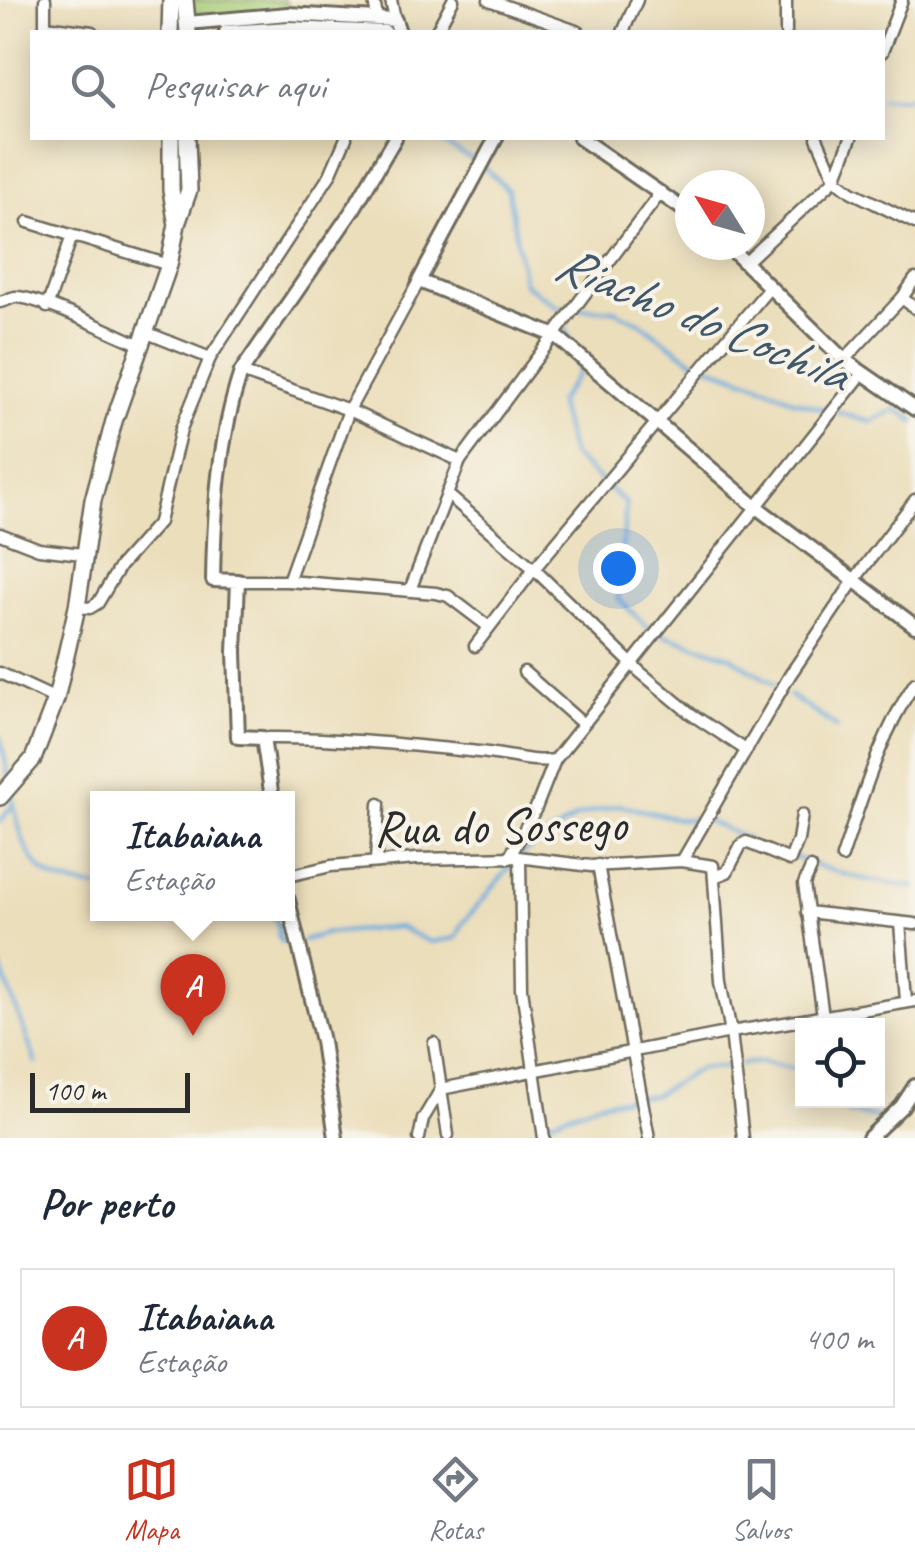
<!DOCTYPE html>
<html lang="pt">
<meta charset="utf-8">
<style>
:root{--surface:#fff;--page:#f2f2f3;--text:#1f2937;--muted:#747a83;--line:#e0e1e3;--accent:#c8321e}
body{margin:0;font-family:Caveat,sans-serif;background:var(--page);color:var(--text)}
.controls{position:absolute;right:30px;bottom:30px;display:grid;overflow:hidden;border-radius:0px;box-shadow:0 5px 25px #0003}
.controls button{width:90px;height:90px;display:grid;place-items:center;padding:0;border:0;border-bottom:2px solid var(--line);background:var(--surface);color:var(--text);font:50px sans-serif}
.compass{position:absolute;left:675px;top:170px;width:90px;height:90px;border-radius:50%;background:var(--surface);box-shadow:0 5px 25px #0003;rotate:307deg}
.scale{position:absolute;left:30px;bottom:25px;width:160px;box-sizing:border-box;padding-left:10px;border:5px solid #2b2b2b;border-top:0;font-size:28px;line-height:35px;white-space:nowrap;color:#2b2b2b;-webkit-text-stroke:8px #f7f3e8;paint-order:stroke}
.you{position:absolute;left:618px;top:568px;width:35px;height:35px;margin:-25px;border:8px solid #fff;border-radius:50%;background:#1a73e8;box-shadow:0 0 0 15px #1a73e833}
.badge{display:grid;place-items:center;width:65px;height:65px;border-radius:50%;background:var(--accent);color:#fff;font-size:32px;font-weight:700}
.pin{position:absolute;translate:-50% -82px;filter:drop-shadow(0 2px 5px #0008)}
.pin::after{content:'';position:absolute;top:52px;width:35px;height:30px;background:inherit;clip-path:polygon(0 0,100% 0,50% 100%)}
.popup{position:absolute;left:90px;top:791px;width:205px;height:130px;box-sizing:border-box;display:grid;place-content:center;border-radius:0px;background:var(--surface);filter:drop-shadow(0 2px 8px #0005);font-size:32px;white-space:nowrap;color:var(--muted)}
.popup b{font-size:38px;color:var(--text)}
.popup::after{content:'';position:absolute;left:50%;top:100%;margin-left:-20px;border:20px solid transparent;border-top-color:var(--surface)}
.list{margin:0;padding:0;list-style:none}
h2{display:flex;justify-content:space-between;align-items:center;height:130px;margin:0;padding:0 40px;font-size:42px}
h2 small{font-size:32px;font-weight:400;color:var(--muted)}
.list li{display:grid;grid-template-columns:65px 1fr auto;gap:30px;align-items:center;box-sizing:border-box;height:140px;margin:0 20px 20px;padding:0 20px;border:2px solid var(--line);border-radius:0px}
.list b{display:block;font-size:38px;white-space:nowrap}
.list p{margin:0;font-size:32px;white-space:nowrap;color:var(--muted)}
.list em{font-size:32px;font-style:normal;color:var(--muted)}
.icon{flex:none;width:55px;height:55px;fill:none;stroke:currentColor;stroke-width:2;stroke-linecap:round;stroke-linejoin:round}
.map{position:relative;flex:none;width:915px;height:1138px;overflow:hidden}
.search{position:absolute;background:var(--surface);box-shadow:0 5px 25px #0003;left:30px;right:30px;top:30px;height:110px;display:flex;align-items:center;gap:25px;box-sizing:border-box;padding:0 35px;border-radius:0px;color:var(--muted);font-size:38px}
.sheet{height:290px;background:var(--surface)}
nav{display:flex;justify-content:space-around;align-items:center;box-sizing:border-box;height:140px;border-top:2px solid var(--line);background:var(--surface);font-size:28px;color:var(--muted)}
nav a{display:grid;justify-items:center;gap:5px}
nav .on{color:var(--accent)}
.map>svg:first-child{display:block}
.park{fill:url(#park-tufts);stroke:#687c50;stroke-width:2.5}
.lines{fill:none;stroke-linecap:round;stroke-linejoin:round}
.stream{stroke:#6aabde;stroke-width:4}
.minor-casing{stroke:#6e6a5d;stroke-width:15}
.tertiary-casing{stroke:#6e6a5d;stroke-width:18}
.secondary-casing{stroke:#6e6a5d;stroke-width:20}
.minor{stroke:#fff;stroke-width:10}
.tertiary{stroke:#fff;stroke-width:12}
.secondary{stroke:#fff;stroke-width:15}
.labels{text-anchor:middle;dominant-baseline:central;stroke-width:8;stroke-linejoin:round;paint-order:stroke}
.street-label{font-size:50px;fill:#2b2b2b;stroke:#f7f3e8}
.water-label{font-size:52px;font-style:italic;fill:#41586a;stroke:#f7f3e8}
</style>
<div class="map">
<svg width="915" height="1138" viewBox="0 0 915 1138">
<defs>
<pattern id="park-tufts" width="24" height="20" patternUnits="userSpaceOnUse" patternTransform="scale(2.5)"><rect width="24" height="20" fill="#a6cc76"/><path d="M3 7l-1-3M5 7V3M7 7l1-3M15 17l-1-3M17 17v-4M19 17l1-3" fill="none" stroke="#8faf66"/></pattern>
</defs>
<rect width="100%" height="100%" fill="#f7f3e8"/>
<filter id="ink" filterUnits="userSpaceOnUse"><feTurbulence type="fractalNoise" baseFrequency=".01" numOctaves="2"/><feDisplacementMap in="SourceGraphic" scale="20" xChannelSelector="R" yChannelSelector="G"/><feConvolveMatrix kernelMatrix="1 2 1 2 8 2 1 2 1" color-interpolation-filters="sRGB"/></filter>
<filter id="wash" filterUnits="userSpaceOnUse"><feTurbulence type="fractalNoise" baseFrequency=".0048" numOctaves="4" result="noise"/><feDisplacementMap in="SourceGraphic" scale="40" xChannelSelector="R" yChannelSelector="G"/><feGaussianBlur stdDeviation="2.25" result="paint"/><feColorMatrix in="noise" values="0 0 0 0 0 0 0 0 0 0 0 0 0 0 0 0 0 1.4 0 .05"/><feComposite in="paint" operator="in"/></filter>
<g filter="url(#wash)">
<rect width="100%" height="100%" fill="#ebdebb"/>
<polygon class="park" points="185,0 285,0 288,14 188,23"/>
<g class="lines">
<g class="stream">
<polyline points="882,97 915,97"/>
<polyline points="432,138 481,164 508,190 524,283 558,307 614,310 639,322 692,360 769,388 793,400 828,410"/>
<polyline points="565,326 572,345"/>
<polyline points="576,359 580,371 558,402 572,455 626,504 618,599 652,631"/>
<polyline points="837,412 870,422 896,409 915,421"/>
<polyline points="661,634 730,656 774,685"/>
<polyline points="789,695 838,728"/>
<polyline points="0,736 9,778"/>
<path d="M11,792c7,30 11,67 40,85 12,7 33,8 47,11"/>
<polyline points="0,822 14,803"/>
<polyline points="521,854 578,816 619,805 679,819 705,820 748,839"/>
<path d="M794,857c39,16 79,26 121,30"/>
<polyline points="272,914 278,924 279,940 288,944 294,942"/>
<polyline points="303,940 328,933 399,927 430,942 456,938 463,923 515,861"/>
<polyline points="0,965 36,1063"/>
<polyline points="741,1064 761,1062 802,1070"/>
<polyline points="844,1100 848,1113 885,1119"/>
<polyline points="549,1121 601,1102 655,1095 700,1068 729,1067"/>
<polyline points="518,1138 538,1131"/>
</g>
</g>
</g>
<g filter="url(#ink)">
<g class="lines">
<g class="minor-casing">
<g id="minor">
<polyline points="45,0 45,26 92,32"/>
<polyline points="374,0 377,18"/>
<polyline points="391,0 395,20"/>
<polyline points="489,0 579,32"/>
<polyline points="786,0 786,32"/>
<polyline points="436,32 453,0"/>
<polyline points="623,32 637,0"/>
<polyline points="882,52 902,0"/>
<polyline points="817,138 835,179 852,192 915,223"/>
<polyline points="28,222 169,265"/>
<polyline points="746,262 835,179 851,138"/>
<polyline points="902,298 915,308"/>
<path d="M0,302c5,-1 10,-4 15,-5 20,-2 103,38 125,48"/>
<polyline points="47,307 72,236"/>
<polyline points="145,332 210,358"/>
<polyline points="844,360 902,298 915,279"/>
<polyline points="241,372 349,410 460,461"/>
<polyline points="447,494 534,569 640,672 691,714 746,750"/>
<polyline points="0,534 39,549 82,554"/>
<polyline points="238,581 288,581 436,593 448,596 489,627"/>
<polyline points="288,581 349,410 419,281"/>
<polyline points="410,590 460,461 661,192"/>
<polyline points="77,607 90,608 98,603 120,566 159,522 181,429 210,358 330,175 346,138"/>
<polyline points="475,646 534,569 770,287"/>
<polyline points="524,672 583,724"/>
<polyline points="0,673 56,699"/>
<path d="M263,738c72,-1 145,7 216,14 26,2 51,11 76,8"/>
<path d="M842,857c20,-59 38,-122 73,-174"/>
<polyline points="509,858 536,808 555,760 862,374"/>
<polyline points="520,858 522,989 544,1138"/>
<polyline points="682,861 790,675 855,579 915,500"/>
<polyline points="376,862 379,804"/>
<polyline points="598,865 649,1138"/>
<polyline points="811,868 804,884 823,1016"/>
<polyline points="288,876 331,866 416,859 518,857 591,866 682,861 713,866 721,981 731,1032 743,1138"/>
<polyline points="714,877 727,872 741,845 746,842 790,860 798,840 802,815"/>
<polyline points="807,912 915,924"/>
<polyline points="900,923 906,1000"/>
<polyline points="434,1043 448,1135"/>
<polyline points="419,1138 423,1119 441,1089 731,1032 915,1001"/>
</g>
</g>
<g class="tertiary-casing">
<g id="tertiary">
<polyline points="188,23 288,14 395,20 399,32"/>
<polyline points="226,32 290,28 385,32"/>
<polyline points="496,138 419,281 556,336 755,506 915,626"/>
<polyline points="580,138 690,214"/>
<polyline points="727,245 844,360 915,409"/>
<path d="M272,798l-9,-60 -25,-1 -3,-85 3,-71 -25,-1c1,-70 6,-142 28,-208l113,-164 41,-70"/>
<polyline points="288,900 322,1041 336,1138"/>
<polyline points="869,1138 902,1106 915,1086"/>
</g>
</g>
<g class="secondary-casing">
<g id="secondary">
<polyline points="185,0 188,32"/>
<polyline points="170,32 171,0"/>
<polyline points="171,138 171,190 176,220"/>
<polyline points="0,797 33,759 56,699 77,607 93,500 114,421 169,265 177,224 189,190 187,138"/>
</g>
</g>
<use href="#minor" class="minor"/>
<use href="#tertiary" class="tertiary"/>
<use href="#secondary" class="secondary"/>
</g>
</g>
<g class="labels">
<g class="street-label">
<text transform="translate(500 826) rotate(-1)">Rua do Sossego</text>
</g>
<g class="water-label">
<text transform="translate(702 318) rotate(22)">Riacho do Cochila</text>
</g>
</g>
</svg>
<div class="controls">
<button><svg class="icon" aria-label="locate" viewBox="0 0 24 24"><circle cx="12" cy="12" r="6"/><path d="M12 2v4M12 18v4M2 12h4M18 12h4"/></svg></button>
</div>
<svg class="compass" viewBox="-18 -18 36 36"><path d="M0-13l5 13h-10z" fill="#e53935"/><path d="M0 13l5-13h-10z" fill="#747a83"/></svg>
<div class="scale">100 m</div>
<div class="you"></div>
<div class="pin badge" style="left:193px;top:1036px">A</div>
<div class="popup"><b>Itabaiana</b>Estação</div>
<div class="search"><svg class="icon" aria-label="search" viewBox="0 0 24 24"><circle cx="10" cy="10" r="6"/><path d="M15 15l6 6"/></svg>Pesquisar aqui</div>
</div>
<section class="sheet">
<h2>Por perto<small></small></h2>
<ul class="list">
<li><span class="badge">A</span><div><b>Itabaiana</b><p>Estação</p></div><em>400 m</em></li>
</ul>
</section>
<nav>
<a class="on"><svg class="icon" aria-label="map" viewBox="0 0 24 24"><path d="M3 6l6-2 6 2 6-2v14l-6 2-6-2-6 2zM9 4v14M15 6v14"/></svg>Mapa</a>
<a><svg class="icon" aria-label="directions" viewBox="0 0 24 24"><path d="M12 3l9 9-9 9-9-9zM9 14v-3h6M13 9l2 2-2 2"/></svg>Rotas</a>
<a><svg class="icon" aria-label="saved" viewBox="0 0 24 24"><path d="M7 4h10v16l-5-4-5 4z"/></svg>Salvos</a>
</nav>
